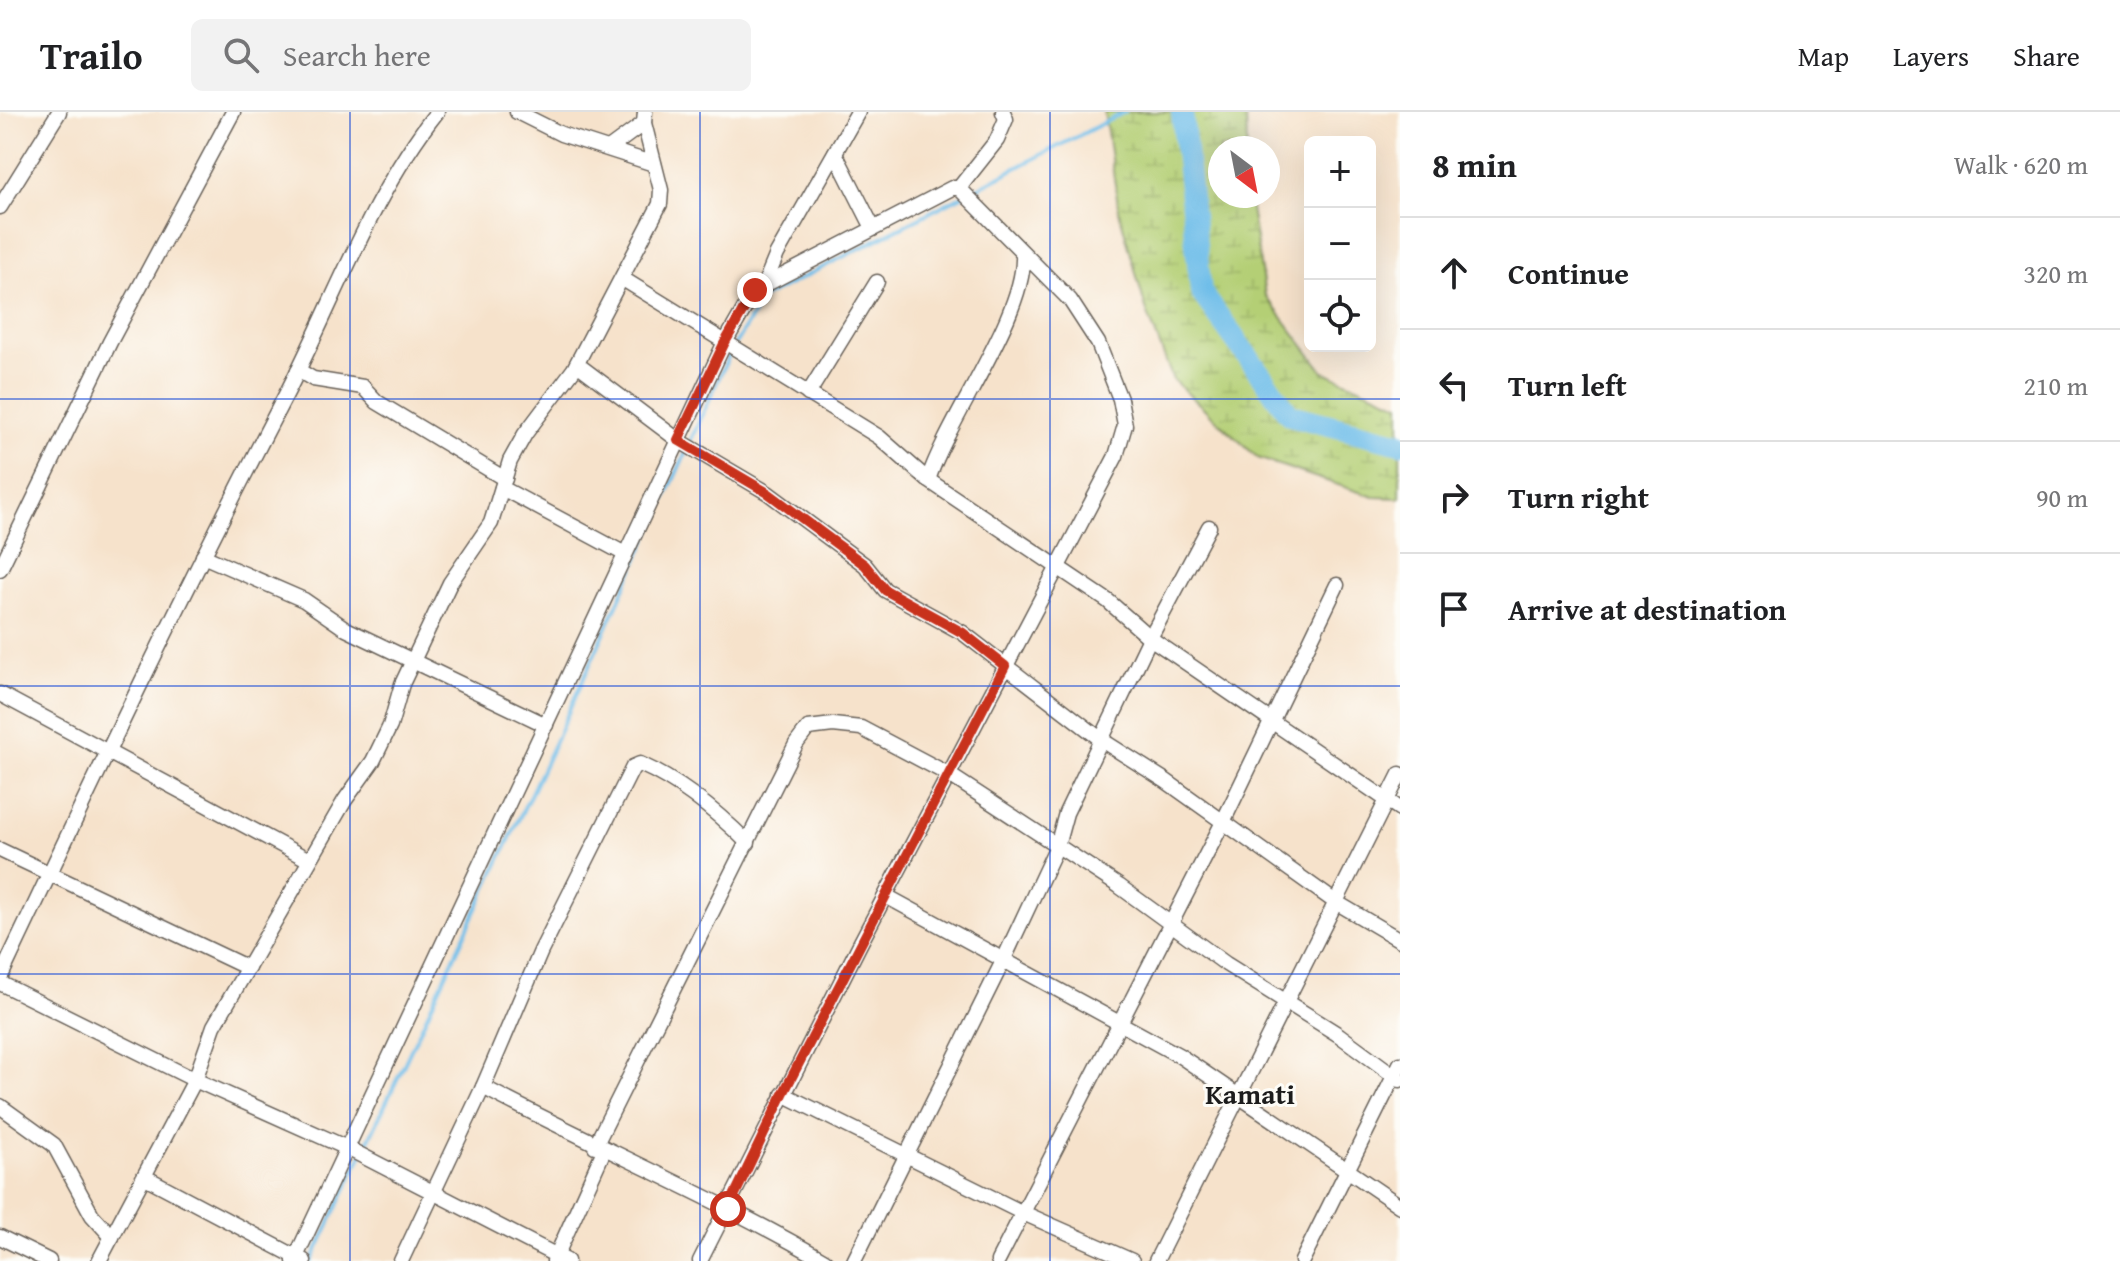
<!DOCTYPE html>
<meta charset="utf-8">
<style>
:root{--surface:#fff;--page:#f2f2f2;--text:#202124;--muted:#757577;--line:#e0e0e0}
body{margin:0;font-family:"Gentium Book Plus",serif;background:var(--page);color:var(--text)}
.controls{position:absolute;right:24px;top:24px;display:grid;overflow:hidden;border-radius:12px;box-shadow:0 8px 32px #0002}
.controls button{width:72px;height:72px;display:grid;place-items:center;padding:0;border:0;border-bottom:2px solid var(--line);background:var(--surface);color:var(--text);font:40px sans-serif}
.compass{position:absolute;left:1208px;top:24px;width:72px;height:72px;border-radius:50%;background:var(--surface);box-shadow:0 8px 32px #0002;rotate:148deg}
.stop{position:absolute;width:24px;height:24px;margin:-18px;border:6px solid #c8321e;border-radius:50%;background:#fff}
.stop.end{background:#c8321e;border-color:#fff;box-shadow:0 2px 8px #0008}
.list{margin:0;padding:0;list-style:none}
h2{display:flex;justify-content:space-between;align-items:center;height:104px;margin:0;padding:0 32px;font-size:34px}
h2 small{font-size:26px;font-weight:400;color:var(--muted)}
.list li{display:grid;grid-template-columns:52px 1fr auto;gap:24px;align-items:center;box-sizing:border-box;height:112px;padding:0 32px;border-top:2px solid var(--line)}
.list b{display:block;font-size:30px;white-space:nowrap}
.list em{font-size:26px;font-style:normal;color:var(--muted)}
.icon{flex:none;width:44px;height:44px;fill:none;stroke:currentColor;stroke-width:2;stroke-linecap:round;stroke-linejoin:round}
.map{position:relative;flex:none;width:1400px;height:1149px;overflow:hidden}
header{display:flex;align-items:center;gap:48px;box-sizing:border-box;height:112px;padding:0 40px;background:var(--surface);border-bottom:2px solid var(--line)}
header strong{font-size:38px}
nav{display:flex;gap:44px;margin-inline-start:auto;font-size:28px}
.search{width:560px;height:72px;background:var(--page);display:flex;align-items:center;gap:20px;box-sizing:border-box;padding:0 28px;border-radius:12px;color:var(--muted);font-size:30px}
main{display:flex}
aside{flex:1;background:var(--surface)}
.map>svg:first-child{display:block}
.wetland{fill:url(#wetland-marsh);stroke:#687648;stroke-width:2}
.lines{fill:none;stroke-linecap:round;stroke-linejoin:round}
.stream{stroke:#6ebde9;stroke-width:4}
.river{stroke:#6ebde9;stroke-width:22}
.minor-casing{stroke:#686159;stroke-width:17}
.minor{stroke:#fff;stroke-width:14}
.route{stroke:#c8321e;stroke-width:10}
.grid{fill:none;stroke:#1d4ed8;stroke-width:2;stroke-opacity:0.55}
.labels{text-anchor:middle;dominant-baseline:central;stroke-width:6;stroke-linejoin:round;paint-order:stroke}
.neighbourhood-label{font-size:28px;font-weight:bold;fill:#1c1c1c;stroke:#fdfcf7}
</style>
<header>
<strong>Trailo</strong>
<div class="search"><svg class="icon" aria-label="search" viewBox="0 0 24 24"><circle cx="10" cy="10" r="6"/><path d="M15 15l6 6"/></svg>Search here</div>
<nav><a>Map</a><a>Layers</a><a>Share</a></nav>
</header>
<main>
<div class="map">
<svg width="1400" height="1149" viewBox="0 0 1400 1149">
<defs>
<pattern id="wetland-marsh" width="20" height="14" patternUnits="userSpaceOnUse" patternTransform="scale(2)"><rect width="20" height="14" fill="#b4cf74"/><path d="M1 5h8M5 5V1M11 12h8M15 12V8" fill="none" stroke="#9ab164"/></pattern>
</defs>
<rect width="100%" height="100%" fill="#fdfcf7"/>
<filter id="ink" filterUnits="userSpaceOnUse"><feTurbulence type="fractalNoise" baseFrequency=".0125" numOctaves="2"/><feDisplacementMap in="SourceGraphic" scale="16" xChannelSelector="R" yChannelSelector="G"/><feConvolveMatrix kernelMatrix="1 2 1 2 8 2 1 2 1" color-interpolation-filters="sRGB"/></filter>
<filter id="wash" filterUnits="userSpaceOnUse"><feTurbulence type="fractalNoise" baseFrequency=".006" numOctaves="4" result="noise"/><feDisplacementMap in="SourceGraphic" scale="32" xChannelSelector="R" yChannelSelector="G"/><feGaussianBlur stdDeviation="1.8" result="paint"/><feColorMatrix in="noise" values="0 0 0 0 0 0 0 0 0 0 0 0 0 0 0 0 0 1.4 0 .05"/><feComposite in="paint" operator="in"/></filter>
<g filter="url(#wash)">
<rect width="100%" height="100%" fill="#f6e2cb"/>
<polygon class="wetland" points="1104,0 1246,0 1247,36 1220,36 1220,84 1249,84 1265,183 1324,260 1400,292 1400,386 1374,385 1258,346 1173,268 1145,194 1119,99"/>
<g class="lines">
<g class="stream">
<polyline points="735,232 763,186 1125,0"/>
<polyline points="690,330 731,239"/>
<polyline points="312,1149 554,632 687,338"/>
</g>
<polyline class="river" points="1182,0 1201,180 1290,303 1400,331"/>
</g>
</g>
<g filter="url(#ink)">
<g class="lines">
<g class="minor-casing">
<g id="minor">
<polyline points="517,0 561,22 654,52"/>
<polyline points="610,36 644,11"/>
<polyline points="835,41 873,116"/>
<polyline points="959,76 997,28 1006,7 1003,0"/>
<polyline points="0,95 59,0"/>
<polyline points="623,167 879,325 928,368 1108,489 1150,526 1400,697"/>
<polyline points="765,171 777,142 858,0"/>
<polyline points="577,252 678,328 768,381 865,453 885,478 963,521 1103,629 1166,669 1334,789 1400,828"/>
<polyline points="298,258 313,267 363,275 377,290 505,367"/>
<polyline points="808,282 877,170"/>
<path d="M928,368c21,-63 98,-167 95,-225"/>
<polyline points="502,376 625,442"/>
<polyline points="203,444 304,488 346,517 546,613"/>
<polyline points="0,457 110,230 233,0"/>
<polyline points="0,582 309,748"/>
<polyline points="0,738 248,856"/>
<polyline points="886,784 1180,944 1400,1094"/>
<path d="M0,866c91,-192 182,-384 280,-572 52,-97 88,-207 157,-294"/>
<polyline points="0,871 195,968 347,1036 567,1149"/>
<path d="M483,975c113,60 232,110 342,174"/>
<polyline points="783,982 1021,1100 1132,1149"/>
<polyline points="0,994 54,1033 92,1103 112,1125"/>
<polyline points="595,1034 796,632 808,616 833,613 861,616 948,662 1119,774 1226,852 1339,923 1400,968"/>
<polyline points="145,1065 304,1149"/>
<polyline points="0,1125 49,1149"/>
<polyline points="99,1149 195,968 214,914 345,688 373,649 390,614 402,572 450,471 491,411 510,349 525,322 574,257 660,92 661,78 644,11 645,0"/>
<polyline points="294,1149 724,232 755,178 952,76 959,76 1070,188 1098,231 1120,287 1125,313 1116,344 861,830 700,1149"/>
<path d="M401,1149l82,-174 58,-136 92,-184 7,-3c41,18 77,48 108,79"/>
<polyline points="554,1149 604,1038"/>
<polyline points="854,1149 1003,849 1057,734 1066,701 1150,526 1209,415"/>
<polyline points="998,1149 1222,712 1337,473"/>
<polyline points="1156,1149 1400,662"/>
<polyline points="1302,1149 1400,952"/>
</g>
</g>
<use href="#minor" class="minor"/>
</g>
</g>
<g class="lines" filter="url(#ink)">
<polyline class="route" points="728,1097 783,982 1005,554 963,521 885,478 865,453 768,381 678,328 724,232 755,178"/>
</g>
<path class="grid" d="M350,0v1149M700,0v1149M1050,0v1149M0,287h1400M0,574h1400M0,862h1400"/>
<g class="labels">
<g class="neighbourhood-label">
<text x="1250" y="981">Kamati</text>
</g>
</g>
</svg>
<div class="controls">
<button>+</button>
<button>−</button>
<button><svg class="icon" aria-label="locate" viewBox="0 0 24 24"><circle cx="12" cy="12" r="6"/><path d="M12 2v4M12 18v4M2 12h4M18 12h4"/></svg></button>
</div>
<svg class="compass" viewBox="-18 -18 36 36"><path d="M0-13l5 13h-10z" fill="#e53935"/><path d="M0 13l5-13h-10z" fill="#757577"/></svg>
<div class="stop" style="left:728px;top:1097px"></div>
<div class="stop end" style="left:755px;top:178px"></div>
</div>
<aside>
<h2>8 min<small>Walk · 620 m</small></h2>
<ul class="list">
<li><svg class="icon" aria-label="ahead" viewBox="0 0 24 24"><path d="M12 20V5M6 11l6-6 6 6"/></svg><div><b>Continue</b></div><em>320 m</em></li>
<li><svg class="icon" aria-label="left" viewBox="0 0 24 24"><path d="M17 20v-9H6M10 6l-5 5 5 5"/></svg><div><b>Turn left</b></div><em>210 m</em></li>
<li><svg class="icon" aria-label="right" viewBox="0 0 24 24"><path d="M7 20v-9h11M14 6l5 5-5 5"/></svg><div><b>Turn right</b></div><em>90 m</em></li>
<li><svg class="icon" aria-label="arrive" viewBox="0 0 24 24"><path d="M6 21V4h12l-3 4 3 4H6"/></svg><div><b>Arrive at destination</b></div></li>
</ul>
</aside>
</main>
